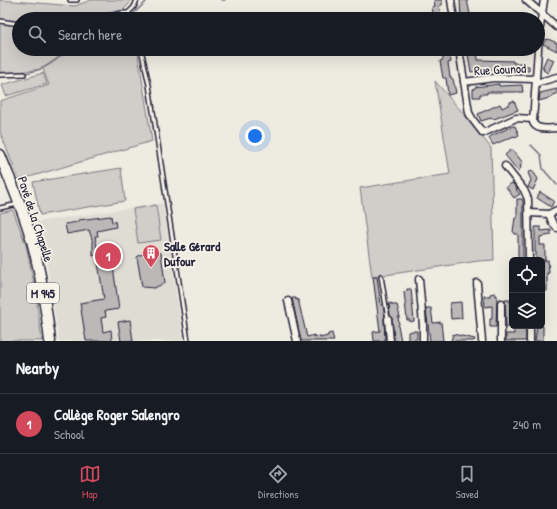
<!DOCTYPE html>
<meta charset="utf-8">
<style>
:root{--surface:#171b24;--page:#20242c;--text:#f1f3f6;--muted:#9ea1a6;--line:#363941;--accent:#d1495b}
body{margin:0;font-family:"Patrick Hand",sans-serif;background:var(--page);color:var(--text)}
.controls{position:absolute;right:12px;bottom:12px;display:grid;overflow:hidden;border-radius:6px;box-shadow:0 4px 16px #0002}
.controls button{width:36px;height:36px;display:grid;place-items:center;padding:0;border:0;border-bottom:1px solid var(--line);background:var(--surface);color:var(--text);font:20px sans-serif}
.you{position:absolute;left:255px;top:136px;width:14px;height:14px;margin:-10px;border:3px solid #fff;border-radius:50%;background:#1a73e8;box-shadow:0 0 0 6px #1a73e833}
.badge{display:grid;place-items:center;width:26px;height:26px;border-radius:50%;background:var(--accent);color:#fff;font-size:13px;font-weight:700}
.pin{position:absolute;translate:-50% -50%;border:2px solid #fff;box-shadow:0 1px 4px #0006}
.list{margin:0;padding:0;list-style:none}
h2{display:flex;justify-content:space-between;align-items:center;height:52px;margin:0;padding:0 16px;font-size:17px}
h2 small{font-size:13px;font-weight:400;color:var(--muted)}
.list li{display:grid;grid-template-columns:26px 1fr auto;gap:12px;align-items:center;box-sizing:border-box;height:60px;padding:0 16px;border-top:1px solid var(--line)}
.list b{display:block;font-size:15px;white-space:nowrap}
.list p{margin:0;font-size:13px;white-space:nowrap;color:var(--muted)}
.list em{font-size:13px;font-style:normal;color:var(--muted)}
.icon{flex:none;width:22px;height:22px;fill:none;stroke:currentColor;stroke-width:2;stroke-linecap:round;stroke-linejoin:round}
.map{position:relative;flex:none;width:557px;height:341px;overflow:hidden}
.search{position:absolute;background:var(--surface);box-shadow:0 4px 16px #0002;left:12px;right:12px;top:12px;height:44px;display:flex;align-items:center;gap:10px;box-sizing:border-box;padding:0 14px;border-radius:22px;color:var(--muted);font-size:15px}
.sheet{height:112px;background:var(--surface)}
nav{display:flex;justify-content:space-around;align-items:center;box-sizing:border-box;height:56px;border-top:1px solid var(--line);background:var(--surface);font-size:11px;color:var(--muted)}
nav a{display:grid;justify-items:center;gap:2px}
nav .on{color:var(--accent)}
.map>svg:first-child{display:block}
.built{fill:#dfdcd4}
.green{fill:#d1cdc9;stroke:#7a7882}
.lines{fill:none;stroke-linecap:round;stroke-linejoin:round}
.stream{stroke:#716f7b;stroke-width:1.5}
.building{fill:#bbb8b7;stroke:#22223b}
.lane-casing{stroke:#22223b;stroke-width:6}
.street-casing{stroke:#22223b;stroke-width:9}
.primary-casing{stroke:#22223b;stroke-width:13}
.lane{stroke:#f7f3e8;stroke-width:3}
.street{stroke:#f7f3e8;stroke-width:6}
.primary{stroke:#f7f3e8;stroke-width:10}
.labels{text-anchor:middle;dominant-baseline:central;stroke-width:3.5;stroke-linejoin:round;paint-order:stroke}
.shield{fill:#f7f3e8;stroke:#62616f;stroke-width:1}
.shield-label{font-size:12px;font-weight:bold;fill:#22223b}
.street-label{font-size:13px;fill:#22223b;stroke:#f7f3e8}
.poi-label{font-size:13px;font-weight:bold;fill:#22223b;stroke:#f7f3e8;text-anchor:start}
</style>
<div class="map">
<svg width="557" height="341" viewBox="0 0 557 341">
<rect width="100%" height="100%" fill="#eeebe1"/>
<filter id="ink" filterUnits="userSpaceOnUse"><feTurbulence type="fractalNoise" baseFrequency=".025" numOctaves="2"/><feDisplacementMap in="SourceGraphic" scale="8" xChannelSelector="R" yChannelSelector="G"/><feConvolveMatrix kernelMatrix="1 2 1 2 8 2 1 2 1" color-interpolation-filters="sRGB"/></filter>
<g filter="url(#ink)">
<polygon class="built" points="163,203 183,341 59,341 43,239 37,222"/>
<g class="green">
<polygon points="0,0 75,6 91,0 133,0 124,9 130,19 19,19 19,49 137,49 152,141 19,180 0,132 0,101 49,85 43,69 0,74"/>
<polygon points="43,73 47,84 6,96 2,85"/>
<polygon points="435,81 469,120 491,148 494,260 478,261 372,277 360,188 450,174"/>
<polygon points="121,168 125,201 40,215 33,182"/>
<polygon points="156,205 161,240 138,243 133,209"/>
<polygon points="13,210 26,245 35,289 42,341 0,341 0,213"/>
</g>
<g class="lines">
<g class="stream">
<polyline points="222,0 225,0"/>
<polyline points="134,13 148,0"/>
<polyline points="127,19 129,17"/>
<path d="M24,73c19,-1 31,-13 46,-24"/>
<polyline points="531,145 541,155 543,169 557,185"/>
</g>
</g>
<g class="building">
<polygon points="434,0 442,0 442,5 439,6 441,18 440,19 434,19 432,7 435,6"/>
<polygon points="460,0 467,0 471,19 461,19"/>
<polygon points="546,39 547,40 548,39 557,43 557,51 543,44"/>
<polygon points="442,49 449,49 451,62 448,63 450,77 453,79 456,93 448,95 446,78 443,78 440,61 443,60"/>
<polygon points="467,49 477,49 478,60 513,61 513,63 525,63 525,66 529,66 529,71 494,68 494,70 478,70 478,71 471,72"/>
<polygon points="547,57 554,60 548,73 543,70 544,68 542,68"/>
<polygon points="499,84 499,86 522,85 523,92 487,92 487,94 480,94 480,97 473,97 473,89 475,88 475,87"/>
<polygon points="557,89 557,94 552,95 553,97 539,101 540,93"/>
<polygon points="514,101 518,110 494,119 493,118 491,119 491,118 481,121 478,114 500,104 502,108 510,104 510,102"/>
<polygon points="513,126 515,126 519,135 515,137 514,136 493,145 489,138 491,136"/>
<polygon points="512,149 523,163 520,165 521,168 518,171 505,155"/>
<polygon points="532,170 538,179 533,190 528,187 531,180 528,173"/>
<polygon points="512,183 517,189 516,190 520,194 514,198 506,187"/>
<polygon points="540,192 554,201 551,207 537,198"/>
<polygon points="517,199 522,199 523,201 523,260 518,260 518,234 515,234 513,231 515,218 517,218"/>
<polygon points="111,216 112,222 115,221 116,227 97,231 98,236 95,236 98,254 93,256 93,242 89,230 67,234 65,224 78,222 78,220"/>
<polygon points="535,227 541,227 541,231 551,230 551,235 540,237 540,245 545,245 545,260 536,260 536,252 535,252"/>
<polygon points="148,251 161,253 165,283 154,288 142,287 137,257"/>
<polygon points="112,260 119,309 105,311 106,317 101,318 103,332 111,330 112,341 86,341 80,303 104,299 98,263"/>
<polygon points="548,260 549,273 547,273 547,291 542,291 542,261"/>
<polygon points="373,277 377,277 381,305 383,305 385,316 384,319 385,341 374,341 373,332 380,331"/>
<polygon points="407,289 411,289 414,321 410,322 410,320 407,320 404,292 407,291"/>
<polygon points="495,293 495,295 497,295 496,327 490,327 490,319 492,319 492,306 485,307 484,296 490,296 490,294"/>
<polygon points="292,298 296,298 296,300 298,299 307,337 314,335 314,337 320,336 320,338 328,336 328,334 332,333 334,341 301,341"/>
<polygon points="505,300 510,300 510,318 512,318 512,327 506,327"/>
<polygon points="461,302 462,318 451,319 450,303"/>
<polygon points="392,303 392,305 397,305 400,317 398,317 399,325 398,325 401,341 394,341 392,319 390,315 389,304"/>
<polygon points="426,308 431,308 433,323 441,322 443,341 430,341"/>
<polygon points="130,320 133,341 121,341 118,322"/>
<polygon points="514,326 526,326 526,341 506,341 506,334 514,334"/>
<polygon points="537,326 543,326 543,341 535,341"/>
<polygon points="412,331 417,331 417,339 414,339 414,341 408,341 408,332"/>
<polygon points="453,334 475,339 474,341 451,341"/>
</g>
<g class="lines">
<g class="lane-casing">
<g id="lane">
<polyline points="70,0 77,0"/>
<polyline points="128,13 134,7 137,0"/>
<polyline points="94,19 122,13 128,13 134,19"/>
<polyline points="0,21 19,24"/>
<polyline points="141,49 149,85 188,341"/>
<polyline points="0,75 24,74"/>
<polyline points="0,208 18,204"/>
<polyline points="381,276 388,319"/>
</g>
</g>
<g class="street-casing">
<g id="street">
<polyline points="451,0 454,19"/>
<polyline points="526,0 557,27"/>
<path d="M544,0l-5,34 -6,88c3,9 16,6 24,6"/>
<polyline points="459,49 469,113 473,120 483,133 516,118 533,119"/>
<polyline points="464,82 494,78 536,79"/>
<polyline points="536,83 557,77"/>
<polyline points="505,166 524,190 528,199 529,260"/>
<polyline points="529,213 549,214 557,210"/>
<polyline points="549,214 552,222 557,228"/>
<polyline points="419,279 423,325 423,341"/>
<polyline points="477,283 482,341"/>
<polyline points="288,301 297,341"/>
<polyline points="501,303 501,341"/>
<polyline points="388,319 390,341"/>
<polyline points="530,326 530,341"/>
</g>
</g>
<g class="primary-casing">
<path id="primary" d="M0,155c11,28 24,56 32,86 9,33 14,66 18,100"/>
</g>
<use href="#lane" class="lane"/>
<use href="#street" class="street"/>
<use href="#primary" class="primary"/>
</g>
</g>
<defs>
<g id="building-pin" transform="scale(0.9)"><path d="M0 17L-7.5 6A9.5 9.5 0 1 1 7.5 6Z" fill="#d1495b" stroke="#f7f3e8"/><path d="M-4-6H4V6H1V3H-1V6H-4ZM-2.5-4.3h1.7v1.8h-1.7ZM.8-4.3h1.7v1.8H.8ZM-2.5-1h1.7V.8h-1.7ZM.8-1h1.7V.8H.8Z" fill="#fff"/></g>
</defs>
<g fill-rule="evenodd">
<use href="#building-pin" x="151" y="253"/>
</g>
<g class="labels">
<rect class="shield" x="27" y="283" width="32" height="20" rx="3"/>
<g class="shield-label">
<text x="43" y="293">M 945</text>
</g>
<g class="street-label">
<text transform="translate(500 69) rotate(-3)">Rue Gounod</text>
<text transform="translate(36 219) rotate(72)">Pavé de la Chapelle</text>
</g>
<g class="poi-label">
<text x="164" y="246">Salle Gérard<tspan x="164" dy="15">Dufour</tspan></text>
</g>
</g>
</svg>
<div class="controls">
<button><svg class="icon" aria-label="locate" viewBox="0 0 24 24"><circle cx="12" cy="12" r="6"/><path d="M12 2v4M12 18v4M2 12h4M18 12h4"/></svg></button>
<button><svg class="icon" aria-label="layers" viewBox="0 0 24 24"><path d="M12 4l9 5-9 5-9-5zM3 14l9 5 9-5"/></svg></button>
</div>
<div class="you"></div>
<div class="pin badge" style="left:108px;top:256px">1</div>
<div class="search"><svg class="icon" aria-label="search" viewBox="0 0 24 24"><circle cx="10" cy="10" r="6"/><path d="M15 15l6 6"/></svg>Search here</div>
</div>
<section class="sheet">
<h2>Nearby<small></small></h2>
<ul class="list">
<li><span class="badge">1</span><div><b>Collège Roger Salengro</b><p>School</p></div><em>240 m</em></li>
</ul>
</section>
<nav>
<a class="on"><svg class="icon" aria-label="map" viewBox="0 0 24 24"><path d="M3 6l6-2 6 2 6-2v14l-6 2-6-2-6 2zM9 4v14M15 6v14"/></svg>Map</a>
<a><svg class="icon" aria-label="directions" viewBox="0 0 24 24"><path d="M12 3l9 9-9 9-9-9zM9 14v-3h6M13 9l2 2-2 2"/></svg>Directions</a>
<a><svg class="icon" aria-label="saved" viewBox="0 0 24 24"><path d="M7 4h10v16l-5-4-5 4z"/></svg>Saved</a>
</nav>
